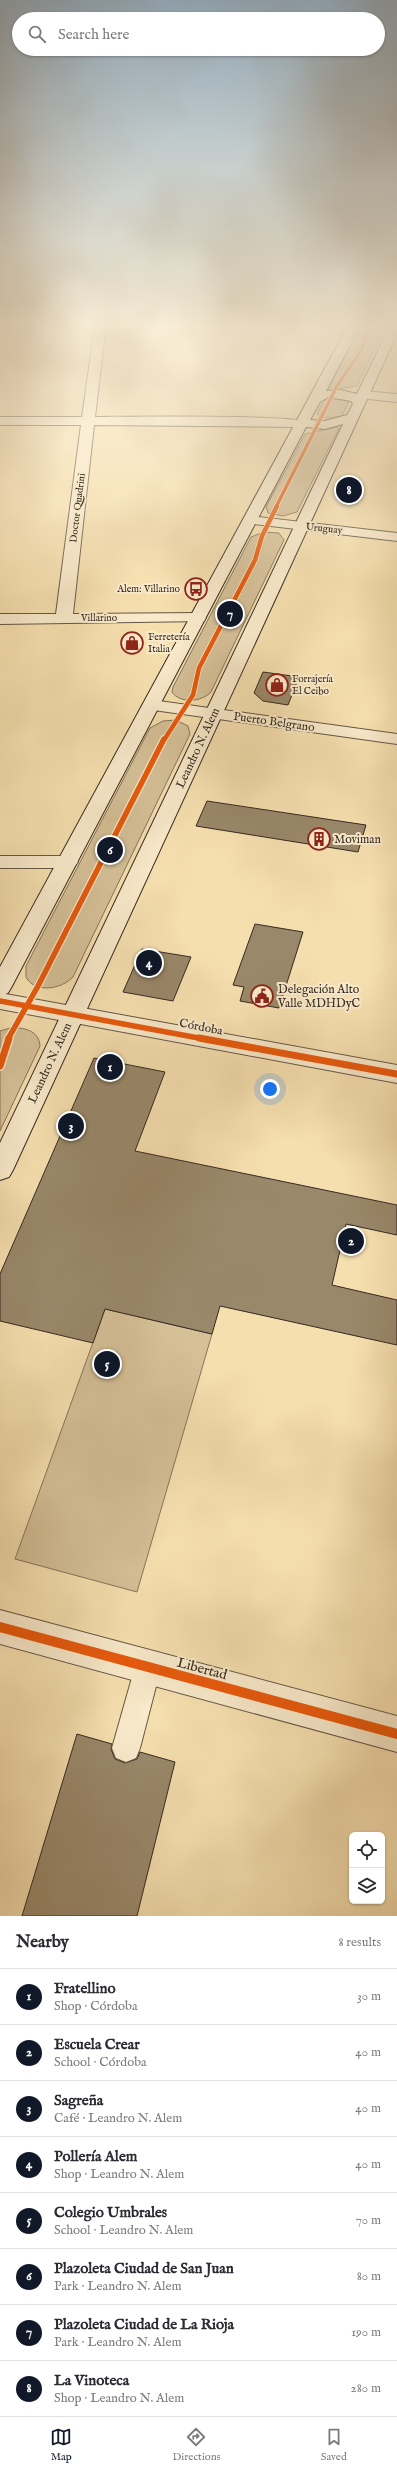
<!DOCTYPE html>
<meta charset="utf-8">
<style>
:root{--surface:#fff;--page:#f7f7f7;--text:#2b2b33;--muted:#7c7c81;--line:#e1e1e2;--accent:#111827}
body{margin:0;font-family:"IM FELL English",serif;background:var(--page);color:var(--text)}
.controls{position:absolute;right:12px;bottom:12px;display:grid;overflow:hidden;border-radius:6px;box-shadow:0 1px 3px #0004}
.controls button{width:36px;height:36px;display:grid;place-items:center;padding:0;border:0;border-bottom:1px solid var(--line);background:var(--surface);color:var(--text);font:20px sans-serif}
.you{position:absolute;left:270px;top:1089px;width:14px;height:14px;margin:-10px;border:3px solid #fff;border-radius:50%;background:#1a73e8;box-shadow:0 0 0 6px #1a73e833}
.badge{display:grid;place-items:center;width:26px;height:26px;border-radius:50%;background:var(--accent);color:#fff;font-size:13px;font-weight:700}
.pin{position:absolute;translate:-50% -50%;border:2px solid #fff;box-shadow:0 1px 4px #0006}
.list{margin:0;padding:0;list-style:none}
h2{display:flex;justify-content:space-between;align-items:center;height:52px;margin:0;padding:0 16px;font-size:17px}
h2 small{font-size:13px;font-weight:400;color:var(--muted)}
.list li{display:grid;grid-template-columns:26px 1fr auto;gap:12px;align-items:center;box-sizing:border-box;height:56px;padding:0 16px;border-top:1px solid var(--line)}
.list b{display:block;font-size:15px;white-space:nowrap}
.list p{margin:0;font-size:13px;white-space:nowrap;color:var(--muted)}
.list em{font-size:13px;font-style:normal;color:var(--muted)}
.icon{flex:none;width:22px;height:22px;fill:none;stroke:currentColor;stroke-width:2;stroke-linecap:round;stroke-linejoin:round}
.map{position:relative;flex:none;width:397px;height:1916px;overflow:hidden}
.search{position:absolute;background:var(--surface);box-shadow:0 1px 3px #0004;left:12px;right:12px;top:12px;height:44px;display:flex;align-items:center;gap:10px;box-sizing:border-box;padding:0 14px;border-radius:22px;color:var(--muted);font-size:15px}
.sheet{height:500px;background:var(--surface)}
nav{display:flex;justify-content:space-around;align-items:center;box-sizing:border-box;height:56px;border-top:1px solid var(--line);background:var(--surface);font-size:11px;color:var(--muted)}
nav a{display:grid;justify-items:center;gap:2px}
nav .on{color:var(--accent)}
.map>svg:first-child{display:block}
.green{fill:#d5c097;stroke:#85745c}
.building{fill:#99886a;stroke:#352920}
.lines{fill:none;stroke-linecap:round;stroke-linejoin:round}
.service-casing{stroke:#655644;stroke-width:2}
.minor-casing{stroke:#655644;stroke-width:2}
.tertiary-casing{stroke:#655644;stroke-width:2}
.secondary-casing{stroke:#352920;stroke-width:2}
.service{fill:#f9eacb;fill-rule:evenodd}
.minor{fill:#f9eacb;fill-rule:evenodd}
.tertiary{fill:#f9eacb;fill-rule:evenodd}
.secondary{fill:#f9eacb;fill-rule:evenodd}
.cycleway-far4-casing{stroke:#f9eacb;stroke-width:5}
.cycleway-far3-casing{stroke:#f9eacb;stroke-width:6}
.cycleway-far2-casing{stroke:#f9eacb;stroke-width:8}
.cycleway-far1-casing{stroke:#f9eacb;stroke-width:10}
.cycleway-casing{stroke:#f9eacb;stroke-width:12}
.cycleway-far4{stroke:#e8590c;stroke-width:3.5}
.cycleway-far3{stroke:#e8590c;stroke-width:4.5}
.cycleway-far2{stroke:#e8590c;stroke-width:5.5}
.cycleway-far1{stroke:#e8590c;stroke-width:7}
.cycleway{stroke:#e8590c;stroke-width:10}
.labels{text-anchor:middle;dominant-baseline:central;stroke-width:4;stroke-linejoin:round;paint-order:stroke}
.far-street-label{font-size:10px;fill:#352920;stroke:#f9eacb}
.far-poi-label{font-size:10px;fill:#352920;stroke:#f9eacb;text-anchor:start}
.street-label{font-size:12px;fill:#352920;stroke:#f9eacb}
.poi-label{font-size:12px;fill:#352920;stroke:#f9eacb;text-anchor:start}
.near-street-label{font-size:14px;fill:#352920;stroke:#f9eacb}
</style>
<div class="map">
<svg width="397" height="1916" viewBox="0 0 397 1916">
<rect width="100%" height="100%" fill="#f6dfaf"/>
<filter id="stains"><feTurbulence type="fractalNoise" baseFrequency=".005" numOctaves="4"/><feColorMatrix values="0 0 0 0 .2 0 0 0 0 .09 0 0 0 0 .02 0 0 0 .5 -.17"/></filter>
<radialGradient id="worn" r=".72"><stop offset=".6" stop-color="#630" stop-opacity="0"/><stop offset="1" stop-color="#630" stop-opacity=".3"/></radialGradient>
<g class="green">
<polygon points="360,326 386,326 357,386 327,391"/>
<polygon points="340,398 349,402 342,416 326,418 317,414 324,400"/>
<polygon points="336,427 339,428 297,512 283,516 268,513 266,507 305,434"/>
<path d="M264,532l15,1 5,7 -73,152c-9,10 -31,12 -39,0l1,-5 78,-150z"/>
<path d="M176,720l12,6 2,8 -117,243c-11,12 -38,17 -47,0v-11l124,-238 13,-7z"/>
<path d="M10,1028c13,-1 29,2 30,18l-40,85v-100z"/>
<polygon points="105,1309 212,1334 137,1592 15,1559"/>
</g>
<g class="building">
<polygon points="263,672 299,677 288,705 263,701 254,693"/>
<polygon points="207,801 326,819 366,825 358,852 196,826"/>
<polygon points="255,924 303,932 279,1008 240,1001 244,987 233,985"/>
<polygon points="142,949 191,957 173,1001 123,992"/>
<polygon points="94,1058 165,1072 135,1151 397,1205 397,1235 346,1224 332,1285 397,1300 397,1345 220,1306 212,1334 105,1309 93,1343 0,1321 0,1274"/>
<polygon points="77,1734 112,1744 111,1749 115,1759 125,1763 137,1759 140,1752 175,1762 137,1916 22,1916"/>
</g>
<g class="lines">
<g class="service-casing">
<polygon id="service" points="148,1654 157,1658 161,1667 140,1748 136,1758 126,1762 116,1758 112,1748 135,1667 139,1658"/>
</g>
<g class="minor-casing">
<g id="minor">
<path d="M95,326h11l-11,91c25,0 207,-3 213,6l-6,4 -208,-2 -21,189 125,-1 8,5 -2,3 -204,3v-10h56l25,-189h-81v-8h82z"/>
<polygon points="363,391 397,394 397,402 359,398 357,395"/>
<polygon points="250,516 397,533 397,541 245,523 243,520 245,517"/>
<polygon points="0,856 68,856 75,858 78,862 75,866 68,868 0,868"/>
<polygon points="0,993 397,1065 397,1083 0,1009"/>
<polygon points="0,1610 397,1716 397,1752 0,1644"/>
</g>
</g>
<g class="tertiary-casing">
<polygon id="tertiary" points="152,700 397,734 397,744 146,709 143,705 146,701"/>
</g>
<g class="secondary-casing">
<path id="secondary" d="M348,326h12l-34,65 14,-1 17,4 33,-68h7v8l-384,836 -4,7 -9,3v-37l343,-719 -18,5 -19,-2 -295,561 -3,5 -8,3v-29zM328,397l23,4 2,3 -6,11 -22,6 -15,-1 10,-18z"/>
</g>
<use href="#service" class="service"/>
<use href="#minor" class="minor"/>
<use href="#tertiary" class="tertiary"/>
<use href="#secondary" class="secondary"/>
<g class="cycleway-far4-casing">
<polyline id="cycleway-far4" points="276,507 337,386 362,349 369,326"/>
</g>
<g class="cycleway-far3-casing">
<polyline id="cycleway-far3" points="164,740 193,695 199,668 255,560 262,536 277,506"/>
</g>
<g class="cycleway-far2-casing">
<g id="cycleway-far2">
<polyline points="0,1001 204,1039"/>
<polyline points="8,1039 38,986 164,739"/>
</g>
</g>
<g class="cycleway-far1-casing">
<g id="cycleway-far1">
<polyline points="199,1038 397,1074"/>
<polyline points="0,1066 9,1038"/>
</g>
</g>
<g class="cycleway-casing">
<polyline id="cycleway" points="0,1627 397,1734"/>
</g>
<use href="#cycleway-far4" class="cycleway-far4"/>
<use href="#cycleway-far3" class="cycleway-far3"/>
<use href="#cycleway-far2" class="cycleway-far2"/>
<use href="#cycleway-far1" class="cycleway-far1"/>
<use href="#cycleway" class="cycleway"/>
</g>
<linearGradient id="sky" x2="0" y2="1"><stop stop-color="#93acbe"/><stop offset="0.55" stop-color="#fbf1db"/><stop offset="1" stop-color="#fbf1db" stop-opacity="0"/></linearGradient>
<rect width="397" height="594" fill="url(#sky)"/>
<defs>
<g id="bus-ring" transform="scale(1.15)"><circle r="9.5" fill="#f9eacb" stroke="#8f2418" stroke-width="1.5"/><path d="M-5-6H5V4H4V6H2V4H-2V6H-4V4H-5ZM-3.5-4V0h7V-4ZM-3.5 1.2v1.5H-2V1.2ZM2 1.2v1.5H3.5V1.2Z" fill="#8f2418"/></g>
<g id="shop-ring" transform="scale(1.15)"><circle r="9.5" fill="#f9eacb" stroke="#8f2418" stroke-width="1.5"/><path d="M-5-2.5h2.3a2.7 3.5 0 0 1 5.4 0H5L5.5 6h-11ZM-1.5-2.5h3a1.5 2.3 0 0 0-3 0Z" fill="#8f2418"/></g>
<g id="building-ring" transform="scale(1.15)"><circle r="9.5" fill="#f9eacb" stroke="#8f2418" stroke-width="1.5"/><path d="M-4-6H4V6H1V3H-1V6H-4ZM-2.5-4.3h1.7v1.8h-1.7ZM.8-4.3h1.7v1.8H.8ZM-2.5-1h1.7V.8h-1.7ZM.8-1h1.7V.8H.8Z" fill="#8f2418"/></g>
<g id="civic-ring" transform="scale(1.15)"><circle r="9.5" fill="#f9eacb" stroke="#8f2418" stroke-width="1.5"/><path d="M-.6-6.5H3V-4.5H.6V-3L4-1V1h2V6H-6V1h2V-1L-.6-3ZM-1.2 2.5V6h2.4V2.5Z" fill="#8f2418"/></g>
</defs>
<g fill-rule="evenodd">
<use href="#bus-ring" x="196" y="589"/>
<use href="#shop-ring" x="132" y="643"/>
<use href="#shop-ring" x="277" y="685"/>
<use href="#building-ring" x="319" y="839"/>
<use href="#civic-ring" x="262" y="996"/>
</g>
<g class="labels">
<g class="far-street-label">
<text transform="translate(78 508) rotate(-83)">Doctor Quadrini</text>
<text transform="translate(324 529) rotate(6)">Uruguay</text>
<text x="99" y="618">Villarino</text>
</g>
<g class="far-poi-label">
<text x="180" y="589" text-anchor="end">Alem: Villarino</text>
<text x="148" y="637">Ferretería<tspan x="148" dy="12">Italia</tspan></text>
<text x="292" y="679">Forrajería<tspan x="292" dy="12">El Ceibo</tspan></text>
</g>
<g class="street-label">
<text transform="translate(274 722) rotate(8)">Puerto Belgrano</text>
<text transform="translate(198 748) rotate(-65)">Leandro N. Alem</text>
<text transform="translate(201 1027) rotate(11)">Córdoba</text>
<text transform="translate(50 1063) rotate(-65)">Leandro N. Alem</text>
</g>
<g class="poi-label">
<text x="334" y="839">Moviman</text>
<text x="278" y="989">Delegación Alto<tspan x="278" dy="14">Valle MDHDyC</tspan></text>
</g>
<g class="near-street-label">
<text transform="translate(202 1669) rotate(15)">Libertad</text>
</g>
</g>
<rect width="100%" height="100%" filter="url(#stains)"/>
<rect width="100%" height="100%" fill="url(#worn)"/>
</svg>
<div class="controls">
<button><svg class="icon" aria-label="locate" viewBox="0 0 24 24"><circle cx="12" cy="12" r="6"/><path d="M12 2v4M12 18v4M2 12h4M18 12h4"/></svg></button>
<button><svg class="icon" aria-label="layers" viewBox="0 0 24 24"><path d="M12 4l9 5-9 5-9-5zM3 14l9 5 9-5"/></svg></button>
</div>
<div class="you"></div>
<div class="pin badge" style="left:110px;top:1067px">1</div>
<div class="pin badge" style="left:351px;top:1241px">2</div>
<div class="pin badge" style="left:71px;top:1126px">3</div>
<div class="pin badge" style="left:149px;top:963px">4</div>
<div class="pin badge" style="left:107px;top:1364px">5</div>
<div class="pin badge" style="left:110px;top:850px">6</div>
<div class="pin badge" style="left:230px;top:614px">7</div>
<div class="pin badge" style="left:349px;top:490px">8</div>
<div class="search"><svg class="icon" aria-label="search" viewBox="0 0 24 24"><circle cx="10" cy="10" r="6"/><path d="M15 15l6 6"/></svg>Search here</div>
</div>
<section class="sheet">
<h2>Nearby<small>8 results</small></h2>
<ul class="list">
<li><span class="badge">1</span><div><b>Fratellino</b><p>Shop · Córdoba</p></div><em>30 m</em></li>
<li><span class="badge">2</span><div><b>Escuela Crear</b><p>School · Córdoba</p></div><em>40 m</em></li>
<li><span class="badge">3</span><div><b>Sagreña</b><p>Café · Leandro N. Alem</p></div><em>40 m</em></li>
<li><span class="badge">4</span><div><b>Pollería Alem</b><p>Shop · Leandro N. Alem</p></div><em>40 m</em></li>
<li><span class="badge">5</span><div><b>Colegio Umbrales</b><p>School · Leandro N. Alem</p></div><em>70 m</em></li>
<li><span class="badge">6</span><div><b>Plazoleta Ciudad de San Juan</b><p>Park · Leandro N. Alem</p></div><em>80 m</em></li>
<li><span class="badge">7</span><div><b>Plazoleta Ciudad de La Rioja</b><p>Park · Leandro N. Alem</p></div><em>190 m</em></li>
<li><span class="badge">8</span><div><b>La Vinoteca</b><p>Shop · Leandro N. Alem</p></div><em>280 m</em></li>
</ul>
</section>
<nav>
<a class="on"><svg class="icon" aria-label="map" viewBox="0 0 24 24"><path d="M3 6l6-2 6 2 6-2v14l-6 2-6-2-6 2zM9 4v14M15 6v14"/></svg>Map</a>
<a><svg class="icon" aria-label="directions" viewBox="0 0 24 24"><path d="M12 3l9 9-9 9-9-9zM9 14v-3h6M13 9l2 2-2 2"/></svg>Directions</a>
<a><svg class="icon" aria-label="saved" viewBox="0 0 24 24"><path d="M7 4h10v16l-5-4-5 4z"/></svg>Saved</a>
</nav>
